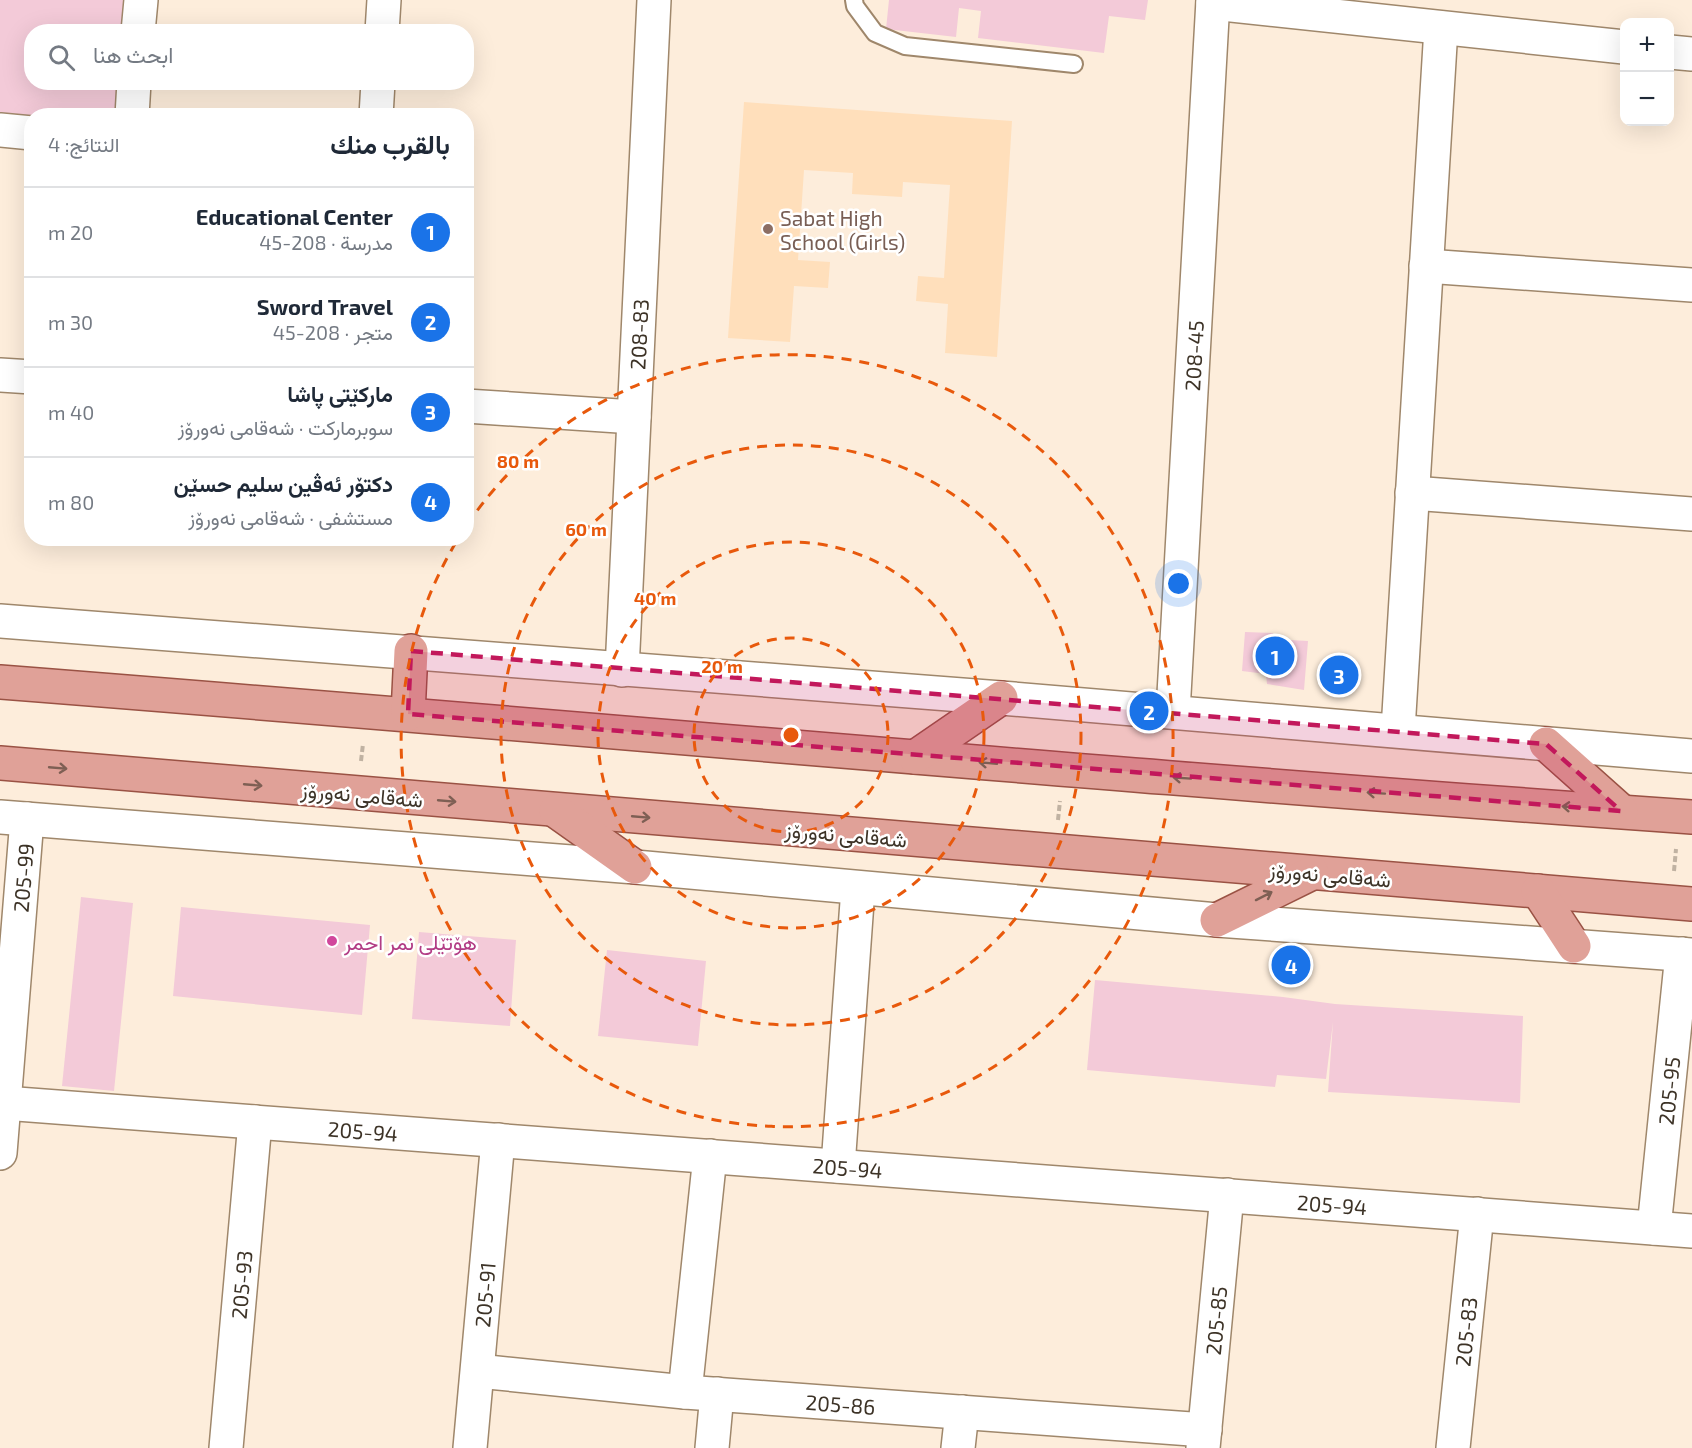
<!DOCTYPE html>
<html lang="ar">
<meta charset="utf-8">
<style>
:root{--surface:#fff;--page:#f2f2f3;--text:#1f2937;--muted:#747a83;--line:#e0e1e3;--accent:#1a73e8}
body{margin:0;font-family:"Exo 2",Vazirmatn,sans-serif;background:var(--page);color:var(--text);direction:rtl}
.controls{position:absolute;right:18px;top:18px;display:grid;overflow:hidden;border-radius:12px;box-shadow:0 6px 24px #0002}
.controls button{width:54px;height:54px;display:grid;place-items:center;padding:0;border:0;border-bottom:2px solid var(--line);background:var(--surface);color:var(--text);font:30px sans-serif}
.you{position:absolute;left:1179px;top:584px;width:21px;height:21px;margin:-15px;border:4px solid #fff;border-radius:50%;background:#1a73e8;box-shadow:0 0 0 9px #1a73e833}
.badge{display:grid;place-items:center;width:39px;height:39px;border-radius:50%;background:var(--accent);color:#fff;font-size:20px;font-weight:700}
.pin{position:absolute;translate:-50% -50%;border:3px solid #fff;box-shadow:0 2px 6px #0006}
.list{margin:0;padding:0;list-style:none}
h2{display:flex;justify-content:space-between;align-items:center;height:78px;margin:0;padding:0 24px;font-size:26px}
h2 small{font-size:20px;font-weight:400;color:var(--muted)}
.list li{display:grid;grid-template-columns:39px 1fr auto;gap:18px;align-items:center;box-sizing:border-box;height:90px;padding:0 24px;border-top:2px solid var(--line)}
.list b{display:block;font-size:22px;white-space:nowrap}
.list p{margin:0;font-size:20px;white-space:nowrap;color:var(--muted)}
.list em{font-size:20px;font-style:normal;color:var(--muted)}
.icon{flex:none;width:33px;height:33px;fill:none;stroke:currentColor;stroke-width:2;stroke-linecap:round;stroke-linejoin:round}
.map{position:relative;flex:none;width:1692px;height:1448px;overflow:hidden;direction:ltr}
.search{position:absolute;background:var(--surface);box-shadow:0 6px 24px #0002;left:24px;top:24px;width:450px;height:66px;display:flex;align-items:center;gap:15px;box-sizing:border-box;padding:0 21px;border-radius:24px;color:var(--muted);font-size:22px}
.panel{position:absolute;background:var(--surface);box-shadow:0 6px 24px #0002;left:24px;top:108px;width:450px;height:438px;border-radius:24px;direction:rtl}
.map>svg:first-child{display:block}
.built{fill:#ffdfbb}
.building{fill:#f3cad8}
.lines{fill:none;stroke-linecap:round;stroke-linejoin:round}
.lane-casing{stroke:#9f876b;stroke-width:20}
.street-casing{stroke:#9f876b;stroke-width:36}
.primary-casing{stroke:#9a5244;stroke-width:36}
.path{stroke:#c0b2a2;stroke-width:4;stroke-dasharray:6 3;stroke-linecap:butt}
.lane{stroke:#fff;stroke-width:16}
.street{stroke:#fff;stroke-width:33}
.primary{stroke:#e0a198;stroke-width:33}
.oneway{stroke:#7e5f54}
.marked{fill:#c2185b;fill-opacity:0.2;stroke:#c2185b;stroke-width:4.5;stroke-dasharray:12 8;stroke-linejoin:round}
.ring{fill:none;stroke:#e8590c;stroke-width:3;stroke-dasharray:10 8}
.education-dot{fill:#8d6e63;stroke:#fff;stroke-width:2}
.hotel-dot{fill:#d1479c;stroke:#fff;stroke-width:2}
.labels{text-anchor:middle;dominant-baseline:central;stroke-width:5;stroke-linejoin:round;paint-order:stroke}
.education-label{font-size:21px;fill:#785e54;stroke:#fff;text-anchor:start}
.street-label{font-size:21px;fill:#3d3327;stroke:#fff}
.hotel-label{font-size:21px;fill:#b23c85;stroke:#fff;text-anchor:start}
.centre{fill:#e8590c;stroke:#fff;stroke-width:3}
.ring-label{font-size:18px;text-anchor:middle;font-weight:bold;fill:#e8590c;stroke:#fff;stroke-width:5;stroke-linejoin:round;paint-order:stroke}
</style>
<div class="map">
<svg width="1692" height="1448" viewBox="0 0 1692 1448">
<rect width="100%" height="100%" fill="#fdeddb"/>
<polygon class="built" points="744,102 1012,121 997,357 945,353 948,304 916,301 918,276 944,278 950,185 903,182 902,197 852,194 853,173 804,170 798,260 830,262 828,288 794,286 790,342 728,338"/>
<g class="building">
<polygon points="0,0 134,0 133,32 32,32 32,82 131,82 128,116 32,116 32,123 0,121"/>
<polygon points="889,0 1148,0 1145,20 1109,16 1104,53 978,38 981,11 959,8 956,37 886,29"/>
<polygon points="1245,632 1273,633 1272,639 1308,641 1304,690 1267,684 1266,674 1242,671"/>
<polygon points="81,897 133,903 114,1091 62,1086"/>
<polygon points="181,907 370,925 362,1015 173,996"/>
<polygon points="419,932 516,940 510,1026 412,1019"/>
<polygon points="607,950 706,961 698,1046 598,1036"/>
<polygon points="1095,980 1283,997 1335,1004 1523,1016 1520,1103 1328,1092 1333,1022 1326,1079 1277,1075 1275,1087 1087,1070"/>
</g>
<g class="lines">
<g class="lane-casing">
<polyline id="lane" points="854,0 855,6 875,33 905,46 1074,64"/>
</g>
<g class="street-casing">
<g id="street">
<polyline points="1213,3 1624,47"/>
<polyline points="138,32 141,0"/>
<polyline points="382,32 384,0"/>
<polyline points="1670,52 1692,54"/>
<polyline points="132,116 134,82"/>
<polyline points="376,116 378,82"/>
<polyline points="0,130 32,133"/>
<polyline points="1426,266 1692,285"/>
<polyline points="0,375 32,377"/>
<polyline points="466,406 634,417"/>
<polyline points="1412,493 1692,514"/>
<polyline points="0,621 1001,698 1692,756"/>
<path id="s1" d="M622,670l32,-670"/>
<path id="s2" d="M1173,712l40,-712"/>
<polyline points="1398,730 1441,28"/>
<polyline points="0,817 635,867 1217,920 1692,955"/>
<path id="s3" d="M4,1103l1688,128"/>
<path id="s4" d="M0,1153l27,-334"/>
<polyline points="838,1166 858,888"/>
<path id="s5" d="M1654,1228l28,-274"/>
<path id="s6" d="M478,1371l207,21 520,38"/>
<polyline points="685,1392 710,1156"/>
<path id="s7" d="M226,1448l29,-326"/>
<path id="s8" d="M470,1448l28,-308"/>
<polyline points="712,1448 717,1394"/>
<polyline points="958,1448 962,1412"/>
<path id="s9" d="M1203,1448l24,-253"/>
<path id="s10" d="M1453,1448l24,-234"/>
</g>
</g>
<g class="primary-casing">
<g id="primary">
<path d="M0,682c564,44 1128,96 1692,135"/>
<polyline points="408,714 411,651"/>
<polyline points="1546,744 1621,811"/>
<polyline points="915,757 1001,698"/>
<polyline points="0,763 1692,904"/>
<polyline points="556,811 635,867"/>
<polyline points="1538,891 1574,946"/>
<polyline points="1217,920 1312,873"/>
</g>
</g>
<g class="path">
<polyline points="361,761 363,744"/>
<polyline points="1058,820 1060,801"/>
<polyline points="1674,871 1676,849"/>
</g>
<use href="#lane" class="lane"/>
<use href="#street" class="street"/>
<use href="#primary" class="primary"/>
</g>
<defs><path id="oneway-shaft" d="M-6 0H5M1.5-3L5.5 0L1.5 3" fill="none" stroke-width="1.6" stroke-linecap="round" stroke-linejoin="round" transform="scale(1.5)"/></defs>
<g class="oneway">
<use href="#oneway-shaft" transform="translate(988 763) rotate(-175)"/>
<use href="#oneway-shaft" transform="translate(58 768) rotate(5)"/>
<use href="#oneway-shaft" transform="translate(1182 778) rotate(-176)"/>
<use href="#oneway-shaft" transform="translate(253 785) rotate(5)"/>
<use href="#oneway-shaft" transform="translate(1376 793) rotate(-176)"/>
<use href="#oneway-shaft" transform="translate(447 801) rotate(5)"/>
<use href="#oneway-shaft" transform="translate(1571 807) rotate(-176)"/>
<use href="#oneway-shaft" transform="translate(641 817) rotate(5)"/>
<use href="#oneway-shaft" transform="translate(1264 896) rotate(-27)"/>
</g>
<path class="marked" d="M411,651l1135,93 75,67 -1213,-97z"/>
<g class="ring">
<circle cx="791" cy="735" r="97"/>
<circle cx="791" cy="735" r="193"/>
<circle cx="791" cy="735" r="290"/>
<path d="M467 525A386 386 0 1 1 458 539"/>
</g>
<circle class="education-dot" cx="768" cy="229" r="6"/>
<circle class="hotel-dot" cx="332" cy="941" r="6"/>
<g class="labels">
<g class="education-label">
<text x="780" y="217">Sabat High<tspan x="780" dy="24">School (Girls)</tspan></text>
</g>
<g class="street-label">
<text stroke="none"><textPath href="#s1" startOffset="336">208-83</textPath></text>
<text stroke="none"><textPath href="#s2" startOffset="357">208-45</textPath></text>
<text transform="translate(362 794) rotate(5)">شەقامی نەورۆز</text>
<text transform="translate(846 834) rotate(5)">شەقامی نەورۆز</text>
<text transform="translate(1330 874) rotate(5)">شەقامی نەورۆز</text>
<text stroke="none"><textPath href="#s4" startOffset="276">205-99</textPath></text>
<text stroke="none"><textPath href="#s5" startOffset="138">205-95</textPath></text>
<text stroke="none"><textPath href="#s3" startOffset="360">205-94</textPath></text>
<text stroke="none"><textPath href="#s3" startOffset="846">205-94</textPath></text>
<text stroke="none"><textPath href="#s3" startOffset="1332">205-94</textPath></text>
<text stroke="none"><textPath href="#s7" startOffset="164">205-93</textPath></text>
<text stroke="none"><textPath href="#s8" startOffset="154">205-91</textPath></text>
<text stroke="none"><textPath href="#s9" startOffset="128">205-85</textPath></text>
<text stroke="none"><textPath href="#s10" startOffset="117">205-83</textPath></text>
<text stroke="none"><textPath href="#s6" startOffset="364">205-86</textPath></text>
</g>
<g class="hotel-label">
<text x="344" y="941">هۆتێلی نمر احمر</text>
</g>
</g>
<circle cx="791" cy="735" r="9" class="centre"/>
<g class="ring-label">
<text x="518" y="468">80 m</text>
<text x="586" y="536">60 m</text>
<text x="655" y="605">40 m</text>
<text x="722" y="673">20 m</text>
</g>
</svg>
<div class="controls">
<button>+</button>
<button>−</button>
</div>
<div class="you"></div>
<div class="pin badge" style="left:1275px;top:656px">1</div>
<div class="pin badge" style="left:1149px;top:711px">2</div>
<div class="pin badge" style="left:1339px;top:675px">3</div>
<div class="pin badge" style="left:1291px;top:965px">4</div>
<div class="search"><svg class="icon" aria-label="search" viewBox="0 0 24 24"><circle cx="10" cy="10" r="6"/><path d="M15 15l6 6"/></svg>ابحث هنا</div>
<section class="panel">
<h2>بالقرب منك<small>النتائج: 4</small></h2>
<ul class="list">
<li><span class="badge">1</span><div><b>Educational Center</b><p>مدرسة · 208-45</p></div><em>20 m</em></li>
<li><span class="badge">2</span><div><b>Sword Travel</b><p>متجر · 208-45</p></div><em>30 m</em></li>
<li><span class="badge">3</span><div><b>مارکێتی پاشا</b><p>سوبرماركت · شەقامی نەورۆز</p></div><em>40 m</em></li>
<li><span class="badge">4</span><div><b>دکتۆر ئەڤین سلیم حسێن</b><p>مستشفى · شەقامی نەورۆز</p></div><em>80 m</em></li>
</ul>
</section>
</div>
